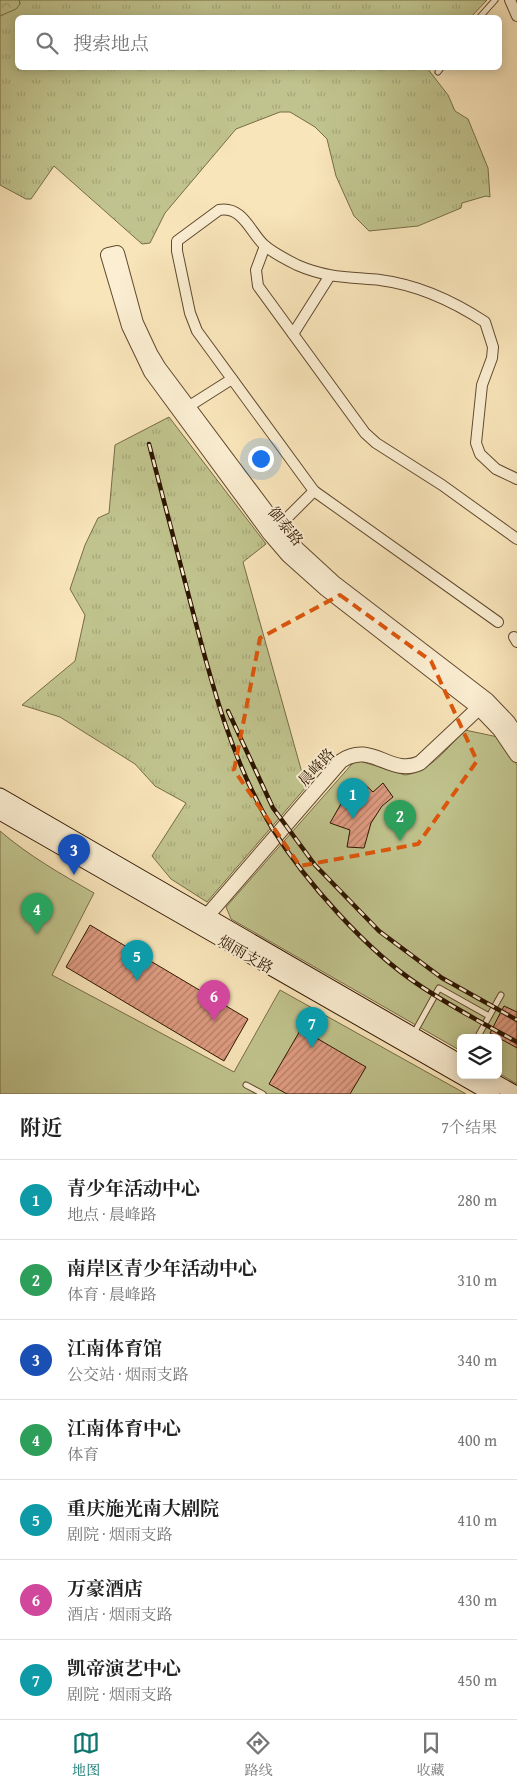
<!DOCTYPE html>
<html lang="zh">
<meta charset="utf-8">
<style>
:root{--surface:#fff;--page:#f2f2f2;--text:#222;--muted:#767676;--line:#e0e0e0;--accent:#0f766e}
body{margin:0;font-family:"Gentium Book Plus","Noto Serif SC",serif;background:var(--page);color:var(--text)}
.controls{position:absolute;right:15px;bottom:15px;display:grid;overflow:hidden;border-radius:8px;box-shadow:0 2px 12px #0003}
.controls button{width:45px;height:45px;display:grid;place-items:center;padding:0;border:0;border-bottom:1px solid var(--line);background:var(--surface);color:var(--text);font:25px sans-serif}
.you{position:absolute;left:260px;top:458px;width:18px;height:18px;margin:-12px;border:4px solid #fff;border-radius:50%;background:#1a73e8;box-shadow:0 0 0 8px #1a73e833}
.badge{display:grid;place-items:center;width:32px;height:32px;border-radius:50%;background:var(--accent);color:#fff;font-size:16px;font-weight:700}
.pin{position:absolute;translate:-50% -41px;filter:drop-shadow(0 1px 2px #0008)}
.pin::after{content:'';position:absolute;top:26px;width:18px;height:15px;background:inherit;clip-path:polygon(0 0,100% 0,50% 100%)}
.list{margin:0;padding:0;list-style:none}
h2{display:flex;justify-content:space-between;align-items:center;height:65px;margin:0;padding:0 20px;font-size:21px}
h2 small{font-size:16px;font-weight:400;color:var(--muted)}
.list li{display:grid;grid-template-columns:32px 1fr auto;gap:15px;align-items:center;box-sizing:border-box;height:80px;padding:0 20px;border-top:1px solid var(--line)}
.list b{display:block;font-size:19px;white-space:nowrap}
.list p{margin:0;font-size:16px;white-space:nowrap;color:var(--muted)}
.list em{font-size:16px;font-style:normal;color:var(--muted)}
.icon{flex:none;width:28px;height:28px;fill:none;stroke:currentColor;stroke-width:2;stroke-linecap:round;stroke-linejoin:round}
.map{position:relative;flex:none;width:517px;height:1094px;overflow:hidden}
.search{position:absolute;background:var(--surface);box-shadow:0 2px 12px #0003;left:15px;right:15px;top:15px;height:55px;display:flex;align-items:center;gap:12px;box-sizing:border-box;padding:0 18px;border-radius:8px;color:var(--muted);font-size:19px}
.sheet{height:625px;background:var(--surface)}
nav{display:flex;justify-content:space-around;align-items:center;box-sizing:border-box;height:70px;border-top:1px solid var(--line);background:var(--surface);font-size:14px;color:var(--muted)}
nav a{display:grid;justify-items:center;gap:2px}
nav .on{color:var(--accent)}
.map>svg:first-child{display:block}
.grass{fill:url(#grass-tufts);stroke:#776c46}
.forest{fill:url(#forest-crowns);stroke:#776c46}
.garden{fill:#c0c38d;stroke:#776c46}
.building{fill:url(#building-hatch);stroke:#2e1500}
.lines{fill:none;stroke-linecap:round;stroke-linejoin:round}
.service-casing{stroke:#61492e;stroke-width:7}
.minor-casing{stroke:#61492e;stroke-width:12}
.tertiary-casing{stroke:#61492e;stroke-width:16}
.secondary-casing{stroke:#2e1500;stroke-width:17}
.service{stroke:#fbeed2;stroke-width:5}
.minor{stroke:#fbeed2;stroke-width:10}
.tertiary{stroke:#fbeed2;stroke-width:14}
.secondary{stroke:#fbeed2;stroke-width:15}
.rail-casing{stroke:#2e1500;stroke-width:4.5}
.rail{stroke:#fbeed2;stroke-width:2.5;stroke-dasharray:8;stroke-linecap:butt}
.marked{fill:none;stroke:#df560b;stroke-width:4;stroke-dasharray:10 6;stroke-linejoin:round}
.labels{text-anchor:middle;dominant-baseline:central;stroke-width:4;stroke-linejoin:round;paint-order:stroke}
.street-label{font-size:15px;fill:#2e1500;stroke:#fbeed2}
</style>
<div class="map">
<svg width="517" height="1094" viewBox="0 0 517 1094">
<defs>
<pattern id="grass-tufts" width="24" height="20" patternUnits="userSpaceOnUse" patternTransform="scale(1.25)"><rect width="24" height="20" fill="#c0c38d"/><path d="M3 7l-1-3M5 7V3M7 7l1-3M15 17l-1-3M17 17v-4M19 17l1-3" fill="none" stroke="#a5a778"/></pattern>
<pattern id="forest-crowns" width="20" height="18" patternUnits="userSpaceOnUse" patternTransform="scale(1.25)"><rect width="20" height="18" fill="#c0c38d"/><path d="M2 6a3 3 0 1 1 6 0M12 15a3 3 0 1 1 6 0" fill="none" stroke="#a5a778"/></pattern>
<pattern id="building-hatch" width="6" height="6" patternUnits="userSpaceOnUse" patternTransform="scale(1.25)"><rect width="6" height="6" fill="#df9c82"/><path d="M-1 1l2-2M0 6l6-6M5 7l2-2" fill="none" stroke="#b57e68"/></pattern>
</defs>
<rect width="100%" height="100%" fill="#f9e5ba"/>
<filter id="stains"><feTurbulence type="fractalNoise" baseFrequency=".004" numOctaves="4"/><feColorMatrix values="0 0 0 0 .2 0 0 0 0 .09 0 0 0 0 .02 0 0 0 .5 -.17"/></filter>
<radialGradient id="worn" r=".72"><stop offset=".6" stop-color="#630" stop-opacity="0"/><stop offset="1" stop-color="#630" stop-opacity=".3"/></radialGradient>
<g class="grass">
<polygon points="19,0 487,0 470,18 18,18 18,68 427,68 448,95 455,111 468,119 488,168 490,197 486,196 462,203 461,208 418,226 369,231 354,216 336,176 327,139 315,127 290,112 280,112 236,129 165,213 150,243 142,244 54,166 31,199 26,199 0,185 0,16 20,4"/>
<polygon points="169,417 266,544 243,562 306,787 207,902 171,879 152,856 186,803 155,786 135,764 60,717 22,705 75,661 85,615 70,589 85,545 98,518 109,513 115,445"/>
</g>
<polygon class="forest" points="0,0 19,0 20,4 16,9 0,16"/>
<g class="garden">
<path d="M465,730l33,7 19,28v319l-19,-11v-35h-37v13l-230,-132 -5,-12 126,-143 8,-3 45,14c25,-3 43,-28 60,-45z"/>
<path d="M0,831c29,25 61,43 94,62l-42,82 182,97 46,-82 186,104h-466z"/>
</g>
<g class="building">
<polygon points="361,781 373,792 383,783 393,797 382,806 371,823 364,848 347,847 350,830 330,823 342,802"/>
<polygon points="90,925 248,1019 224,1061 66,967"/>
<polygon points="504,1006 517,1012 517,1048 490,1033"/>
<polygon points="301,1029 366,1067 350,1094 287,1094 269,1084"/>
</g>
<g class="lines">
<g class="service-casing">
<g id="service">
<polyline points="479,18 495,0"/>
<polyline points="438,72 441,68"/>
<polyline points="414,1033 439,988 489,1016"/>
<polyline points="477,1038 501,995"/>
<polyline points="246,1085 263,1094"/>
</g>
</g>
<g class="minor-casing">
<g id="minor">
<polyline points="510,0 517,16"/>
<polyline points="265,246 256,270 258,286 365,433 376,443 442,485 517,539"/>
<polyline points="293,334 329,277"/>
<polyline points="183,410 232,379"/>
<polyline points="278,527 314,491"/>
<path d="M498,622l-184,-131 -117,-160 -7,-18 -13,-62v-10l42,-31c24,-4 31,22 45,35 9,8 23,15 33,20 30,13 51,12 83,15 39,5 73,21 105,42l8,25 -1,11 -10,27 -6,58 4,11 16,15 21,10"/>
<polyline points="514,637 517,642"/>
</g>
</g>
<g class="tertiary-casing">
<g id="tertiary">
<polyline points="517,736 508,722 487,700 333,582 296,548 278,527 159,368 150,353 136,323 117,253 108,255 129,326 151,372 270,534 288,555 326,589 479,708 500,730 517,755"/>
<path d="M200,924l141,-163c31,-21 49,16 79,2l65,-61"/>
</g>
</g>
<g class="secondary-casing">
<g id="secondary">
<polyline points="0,796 461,1063"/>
<polyline points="0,812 492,1094"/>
<polyline points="482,1075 516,1094"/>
</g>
</g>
<use href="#service" class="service"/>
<use href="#minor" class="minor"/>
<use href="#tertiary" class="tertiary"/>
<use href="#secondary" class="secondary"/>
<g class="rail-casing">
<g id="rail">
<path d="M149,444c15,57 30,114 45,172 19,73 39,147 78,212 33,53 95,123 147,157 31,21 65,39 98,57"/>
<polyline points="228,711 273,808 315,865 379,931 442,978 517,1020"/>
</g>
</g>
<use href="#rail" class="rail"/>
</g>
<path class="marked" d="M340,595l91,66 46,100 -59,83 -118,22 -66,-96 26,-132z"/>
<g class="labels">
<g class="street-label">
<text transform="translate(286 526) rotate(51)">御泰路</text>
<text transform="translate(316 767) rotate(-47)">晨峰路</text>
<text transform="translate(246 954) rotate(30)">烟雨支路</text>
</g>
</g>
<rect width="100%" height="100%" filter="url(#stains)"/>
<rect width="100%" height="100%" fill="url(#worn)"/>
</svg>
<div class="controls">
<button><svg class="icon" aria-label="layers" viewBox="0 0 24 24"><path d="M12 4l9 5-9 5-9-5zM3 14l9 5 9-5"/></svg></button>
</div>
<div class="you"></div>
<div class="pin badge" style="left:353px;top:819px;background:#0f9aa8">1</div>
<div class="pin badge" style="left:400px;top:841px;background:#2e9e5b">2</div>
<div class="pin badge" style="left:74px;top:875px;background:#1a4fb4">3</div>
<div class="pin badge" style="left:37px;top:934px;background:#2e9e5b">4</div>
<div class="pin badge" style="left:137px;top:981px;background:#0f9aa8">5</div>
<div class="pin badge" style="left:214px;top:1021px;background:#d1479c">6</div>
<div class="pin badge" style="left:312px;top:1048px;background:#0f9aa8">7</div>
<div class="search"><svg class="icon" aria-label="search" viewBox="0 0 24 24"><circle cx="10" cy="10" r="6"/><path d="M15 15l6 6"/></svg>搜索地点</div>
</div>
<section class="sheet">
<h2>附近<small>7个结果</small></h2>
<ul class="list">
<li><span class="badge" style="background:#0f9aa8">1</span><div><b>青少年活动中心</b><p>地点 · 晨峰路</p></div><em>280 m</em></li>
<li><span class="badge" style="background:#2e9e5b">2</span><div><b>南岸区青少年活动中心</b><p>体育 · 晨峰路</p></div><em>310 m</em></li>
<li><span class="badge" style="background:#1a4fb4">3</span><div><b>江南体育馆</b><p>公交站 · 烟雨支路</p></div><em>340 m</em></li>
<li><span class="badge" style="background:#2e9e5b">4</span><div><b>江南体育中心</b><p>体育</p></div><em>400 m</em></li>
<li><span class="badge" style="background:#0f9aa8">5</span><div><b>重庆施光南大剧院</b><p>剧院 · 烟雨支路</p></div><em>410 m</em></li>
<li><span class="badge" style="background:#d1479c">6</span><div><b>万豪酒店</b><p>酒店 · 烟雨支路</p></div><em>430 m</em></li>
<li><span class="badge" style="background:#0f9aa8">7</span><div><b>凯帝演艺中心</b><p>剧院 · 烟雨支路</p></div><em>450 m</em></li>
</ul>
</section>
<nav>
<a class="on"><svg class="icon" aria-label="map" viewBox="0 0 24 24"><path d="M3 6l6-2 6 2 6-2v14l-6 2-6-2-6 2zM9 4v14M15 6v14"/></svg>地图</a>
<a><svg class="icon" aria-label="directions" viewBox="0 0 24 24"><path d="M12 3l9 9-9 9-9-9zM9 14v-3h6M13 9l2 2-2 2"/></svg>路线</a>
<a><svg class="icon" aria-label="saved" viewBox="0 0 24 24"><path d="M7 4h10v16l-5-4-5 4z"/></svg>收藏</a>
</nav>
